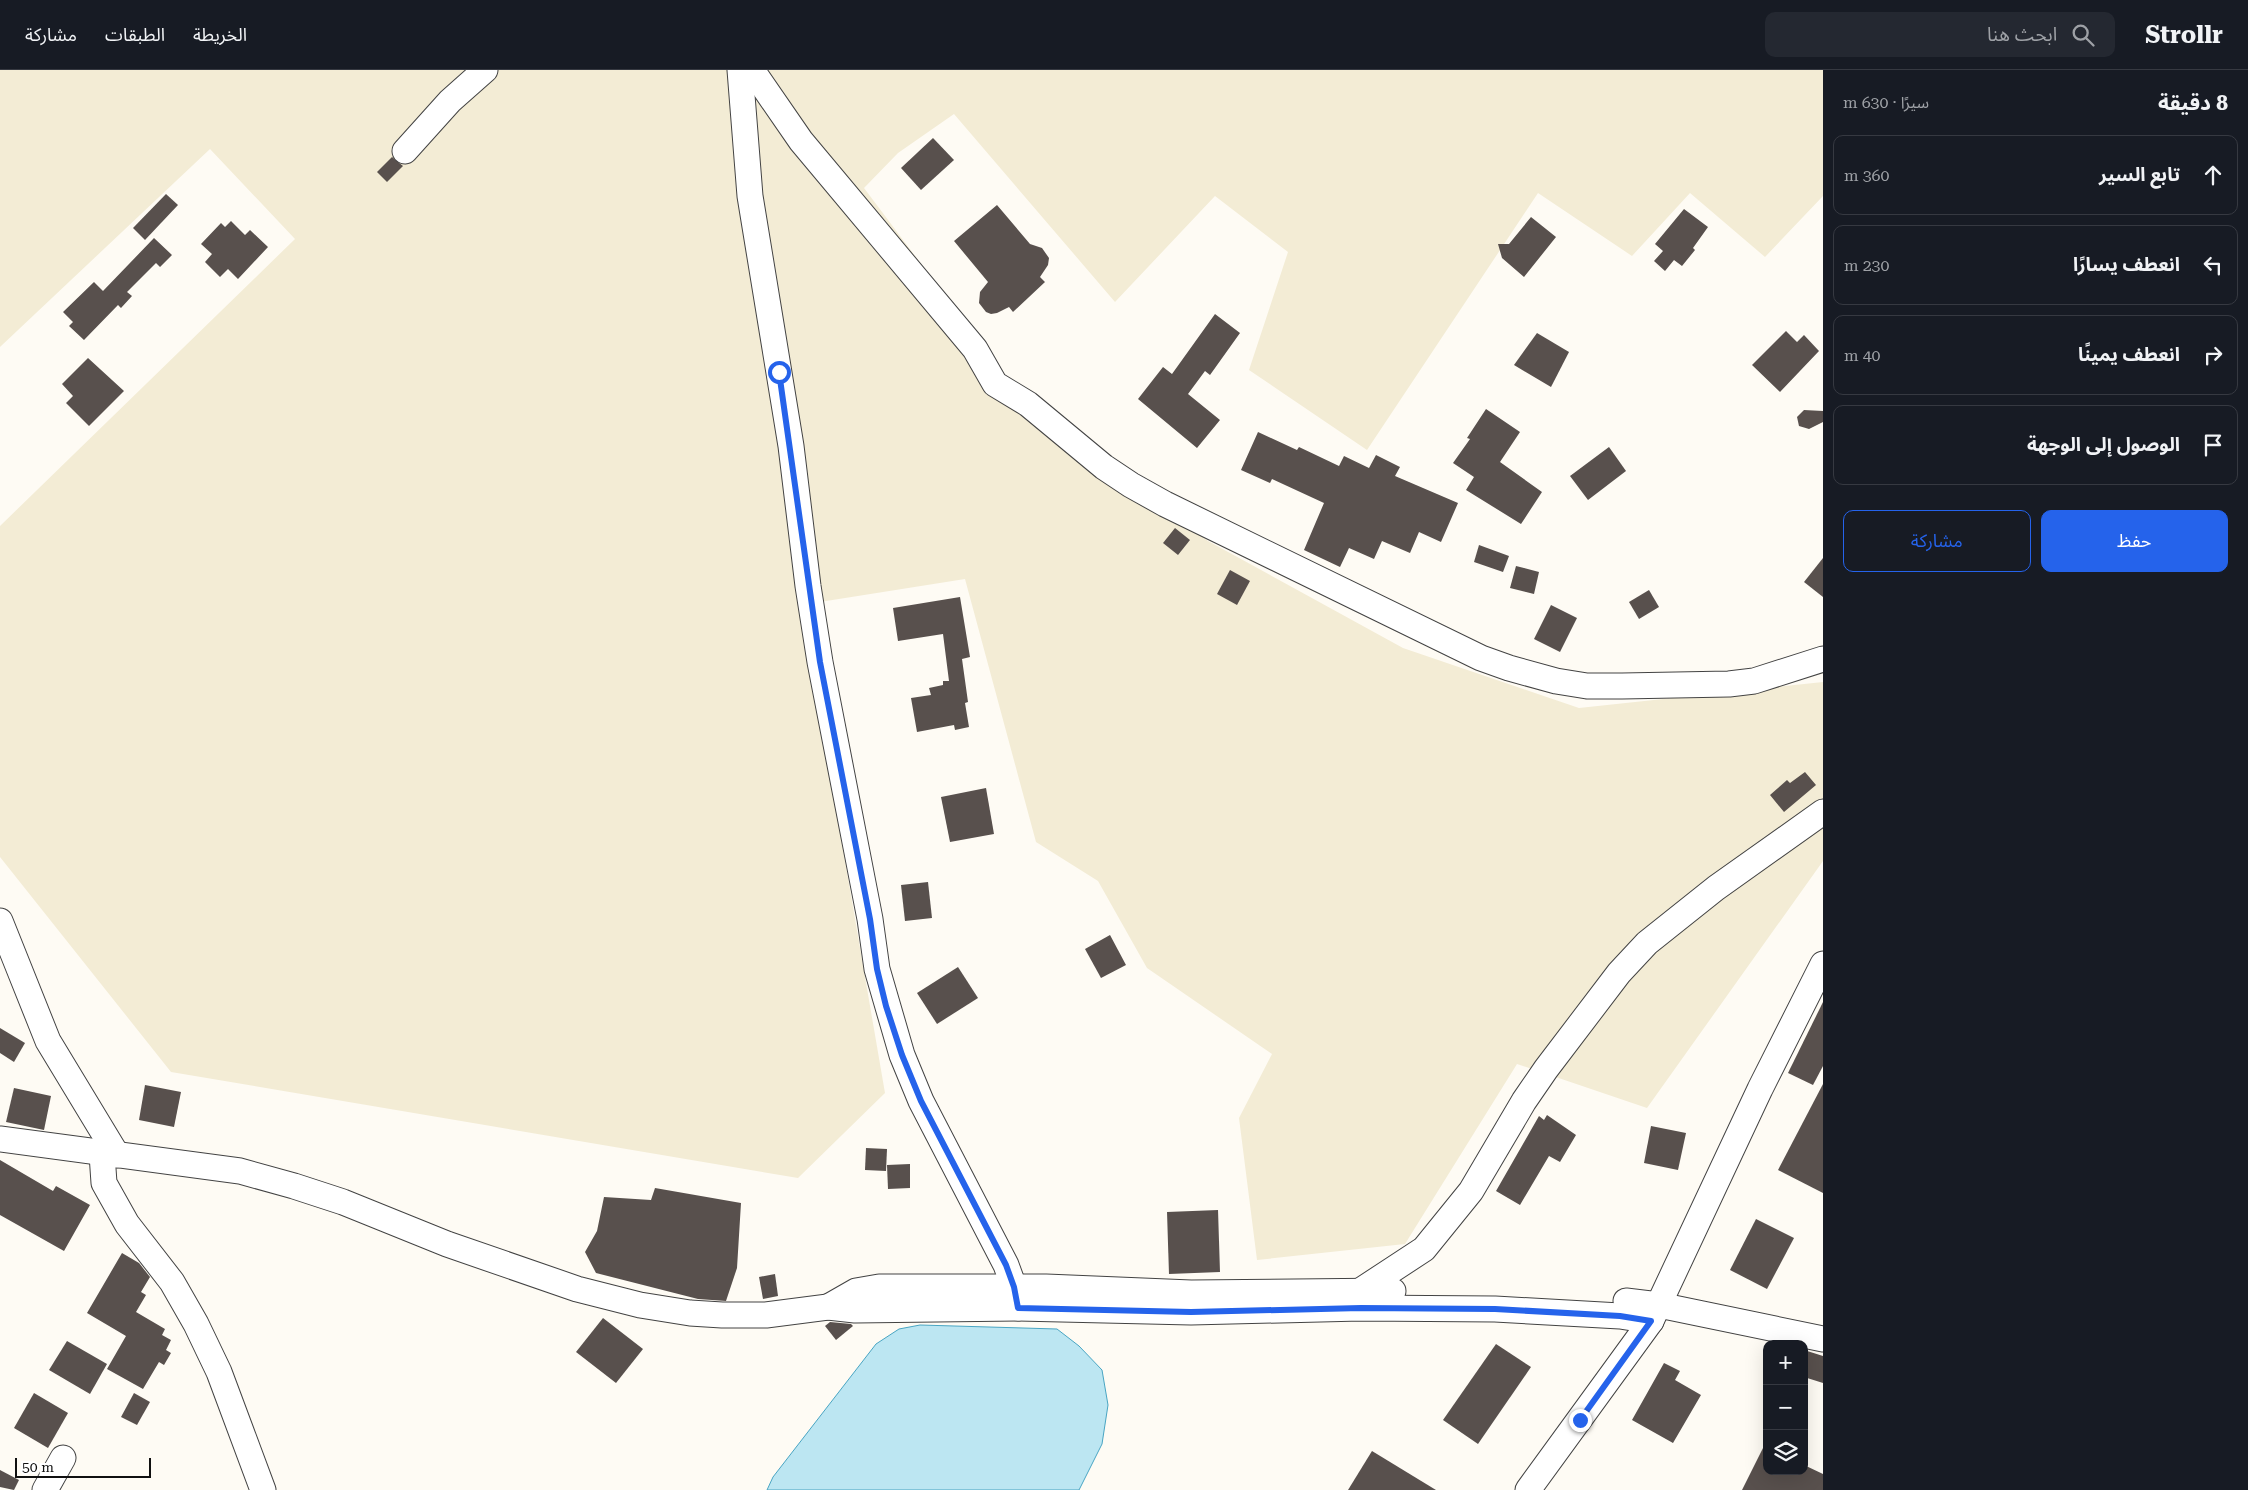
<!DOCTYPE html>
<html lang="ar">
<meta charset="utf-8">
<style>
:root{--surface:#171b24;--page:#242831;--text:#f1f3f6;--muted:#9ea1a6;--line:#363941;--accent:#2563eb}
body{margin:0;font-family:"Roboto Serif","Noto Sans Arabic",serif;background:var(--page);color:var(--text);direction:rtl}
.controls{position:absolute;right:15px;bottom:15px;display:grid;overflow:hidden;border-radius:10px;box-shadow:0 5px 20px #0002}
.controls button{width:45px;height:45px;display:grid;place-items:center;padding:0;border:0;border-bottom:1px solid var(--line);background:var(--surface);color:var(--text);font:25px sans-serif}
.scale{position:absolute;left:15px;bottom:12px;width:136px;box-sizing:border-box;padding-left:5px;border:2px solid #101010;border-top:0;font-size:14px;line-height:18px;white-space:nowrap;color:#101010;-webkit-text-stroke:4px #fff;paint-order:stroke}
.stop{position:absolute;width:15px;height:15px;margin:-11px;border:4px solid #2563eb;border-radius:50%;background:#fff}
.stop.end{background:#2563eb;border-color:#fff;box-shadow:0 1px 5px #0008}
.list{margin:0;padding:0;list-style:none}
h2{display:flex;justify-content:space-between;align-items:center;height:65px;margin:0;padding:0 20px;font-size:21px}
h2 small{font-size:16px;font-weight:400;color:var(--muted)}
.list li{display:grid;grid-template-columns:32px 1fr auto;gap:15px;align-items:center;box-sizing:border-box;height:80px;margin:0 10px 10px;padding:0 10px;border:1px solid var(--line);border-radius:10px}
.list b{display:block;font-size:19px;white-space:nowrap}
.list em{font-size:16px;font-style:normal;color:var(--muted)}
.actions{display:flex;gap:10px;padding:15px 20px}
.actions a{flex:1;padding:11px 0;border:1px solid var(--accent);border-radius:10px;text-align:center;font-size:18px;color:var(--accent)}
.actions .main{background:var(--accent);color:#fff}
.icon{flex:none;width:28px;height:28px;fill:none;stroke:currentColor;stroke-width:2;stroke-linecap:round;stroke-linejoin:round}
.map{position:relative;flex:none;width:1823px;height:1420px;overflow:hidden;direction:ltr}
header{display:flex;align-items:center;gap:30px;box-sizing:border-box;height:70px;padding:0 25px;background:var(--surface);border-bottom:1px solid var(--line)}
header strong{font-size:24px}
nav{display:flex;gap:28px;margin-inline-start:auto;font-size:18px}
.search{width:350px;height:45px;background:var(--page);display:flex;align-items:center;gap:12px;box-sizing:border-box;padding:0 18px;border-radius:10px;color:var(--muted);font-size:19px}
main{display:flex}
aside{flex:1;background:var(--surface)}
.map>svg:first-child{display:block}
.farmland{fill:#f3ecd5}
.water{fill:#bce6f2;stroke:#49a5c3}
.building{fill:#58504d}
.lines{fill:none;stroke-linecap:round;stroke-linejoin:round}
.minor-casing{stroke:#434343;stroke-width:27}
.minor{stroke:#fff;stroke-width:25}
.route{stroke:#2563eb;stroke-width:6}
</style>
<header>
<strong>Strollr</strong>
<div class="search"><svg class="icon" aria-label="search" viewBox="0 0 24 24"><circle cx="10" cy="10" r="6"/><path d="M15 15l6 6"/></svg>ابحث هنا</div>
<nav><a>الخريطة</a><a>الطبقات</a><a>مشاركة</a></nav>
</header>
<main>
<aside>
<h2>8 دقيقة<small>سيرًا · 630 m</small></h2>
<ul class="list">
<li><svg class="icon" aria-label="ahead" viewBox="0 0 24 24"><path d="M12 20V5M6 11l6-6 6 6"/></svg><div><b>تابع السير</b></div><em>360 m</em></li>
<li><svg class="icon" aria-label="left" viewBox="0 0 24 24"><path d="M17 20v-9H6M10 6l-5 5 5 5"/></svg><div><b>انعطف يسارًا</b></div><em>230 m</em></li>
<li><svg class="icon" aria-label="right" viewBox="0 0 24 24"><path d="M7 20v-9h11M14 6l5 5-5 5"/></svg><div><b>انعطف يمينًا</b></div><em>40 m</em></li>
<li><svg class="icon" aria-label="arrive" viewBox="0 0 24 24"><path d="M6 21V4h12l-3 4 3 4H6"/></svg><div><b>الوصول إلى الوجهة</b></div></li>
</ul>
<div class="actions"><a class="main">حفظ</a><a>مشاركة</a></div>
</aside>
<div class="map">
<svg width="1823" height="1420" viewBox="0 0 1823 1420">
<rect width="100%" height="100%" fill="#fefbf4"/>
<polygon class="farmland" points="0,0 1823,0 1823,126 1765,187 1690,123 1632,186 1538,123 1367,380 1249,300 1288,182 1215,126 1115,232 954,44 898,83 864,118 1012,315 1208,471 1403,578 1579,638 1823,612 1823,791 1647,1038 1517,994 1405,1174 1257,1190 1239,1048 1272,984 1147,898 1098,811 1036,772 965,509 801,535 885,1023 798,1108 171,1002 0,787 0,456 295,169 210,79 0,277"/>
<polygon class="water" points="920,1255 1057,1259 1079,1276 1102,1300 1108,1335 1102,1374 1079,1420 767,1420 773,1407 876,1274 899,1259"/>
<g class="building">
<polygon points="933,68 954,90 921,120 901,98"/>
<polygon points="392,87 403,96 387,112 377,102"/>
<polygon points="166,124 178,135 145,170 133,158"/>
<polygon points="997,135 1030,174 1042,178 1049,188 1048,195 1040,207 1045,212 1013,242 1009,237 997,243 991,244 986,242 979,233 980,222 988,212 954,171"/>
<polygon points="1684,139 1708,157 1693,178 1695,180 1682,196 1674,190 1665,201 1654,191 1663,181 1655,174"/>
<polygon points="1531,147 1556,167 1524,207 1502,188 1498,174 1509,174"/>
<polygon points="231,151 245,165 250,160 268,177 238,209 228,199 220,207 205,192 212,184 201,174 221,153 225,157"/>
<polygon points="154,168 172,185 160,197 156,193 127,222 132,226 121,238 118,235 84,270 69,256 73,252 63,242 94,212 103,221"/>
<polygon points="1215,244 1240,263 1210,305 1205,301 1188,324 1220,350 1197,378 1138,329 1163,297 1172,304"/>
<polygon points="1786,261 1797,272 1804,265 1819,281 1780,322 1752,295"/>
<polygon points="1537,263 1569,282 1551,317 1514,295"/>
<polygon points="88,288 124,321 89,356 66,333 73,326 62,314"/>
<polygon points="1486,339 1520,362 1500,392 1542,422 1521,454 1466,420 1474,407 1453,393 1470,369 1467,368"/>
<polygon points="1804,340 1823,341 1823,352 1809,359 1799,356 1797,347"/>
<polygon points="1258,362 1297,380 1299,377 1339,396 1344,386 1369,398 1376,385 1400,397 1395,406 1458,433 1441,472 1419,462 1410,483 1382,471 1374,489 1349,478 1340,497 1304,480 1324,433 1272,409 1270,413 1241,400"/>
<polygon points="1609,377 1626,401 1588,430 1570,406"/>
<polygon points="1175,458 1190,470 1178,485 1163,473"/>
<polygon points="1479,475 1509,486 1503,502 1474,492"/>
<polygon points="1823,488 1823,527 1804,512"/>
<polygon points="1516,496 1539,502 1534,524 1510,518"/>
<polygon points="1230,500 1250,511 1237,535 1217,524"/>
<polygon points="1649,520 1659,537 1639,549 1629,532"/>
<polygon points="960,527 970,587 962,589 968,632 965,633 969,657 955,660 954,655 917,662 911,628 931,625 929,618 943,615 943,611 949,611 943,564 898,571 893,538"/>
<polygon points="1551,535 1577,548 1560,582 1534,569"/>
<polygon points="1805,702 1816,715 1784,742 1770,725 1787,710 1790,713"/>
<polygon points="986,718 994,764 950,772 941,727"/>
<polygon points="928,812 932,848 905,851 901,815"/>
<polygon points="1110,865 1126,895 1101,908 1085,879"/>
<polygon points="958,897 978,928 937,954 917,923"/>
<polygon points="1823,932 1823,996 1813,1015 1788,1003"/>
<polygon points="0,958 25,973 14,992 0,983"/>
<polygon points="1823,1014 1823,1123 1778,1100"/>
<polygon points="145,1015 181,1022 174,1057 139,1050"/>
<polygon points="14,1018 51,1026 44,1060 6,1052"/>
<polygon points="1547,1045 1576,1065 1560,1092 1549,1086 1520,1135 1496,1121 1539,1046 1544,1050"/>
<polygon points="1651,1056 1686,1063 1678,1100 1644,1093"/>
<polygon points="866,1078 887,1079 886,1101 865,1100"/>
<polygon points="0,1090 53,1121 56,1116 90,1135 64,1181 0,1145"/>
<polygon points="910,1094 910,1118 888,1119 887,1095"/>
<polygon points="655,1118 741,1133 737,1198 726,1231 698,1229 596,1203 585,1182 597,1161 604,1127 651,1130"/>
<polygon points="1218,1140 1220,1202 1169,1204 1167,1142"/>
<polygon points="1756,1149 1794,1168 1767,1219 1730,1200"/>
<polygon points="122,1183 139,1193 150,1207 141,1222 146,1225 136,1242 165,1259 162,1265 171,1270 166,1280 171,1283 164,1295 159,1292 143,1319 107,1299 126,1266 87,1243"/>
<polygon points="775,1204 778,1226 763,1229 759,1207"/>
<polygon points="603,1248 643,1279 616,1313 576,1282"/>
<polygon points="830,1252 851,1254 853,1256 836,1270 825,1256"/>
<polygon points="67,1271 107,1294 90,1324 49,1300"/>
<polygon points="1496,1274 1531,1297 1478,1374 1443,1350"/>
<polygon points="1804,1280 1823,1286 1823,1313 1804,1307"/>
<polygon points="1664,1293 1680,1301 1675,1310 1701,1325 1673,1373 1632,1350"/>
<polygon points="34,1323 68,1343 48,1378 14,1358"/>
<polygon points="134,1323 150,1332 137,1355 121,1347"/>
<polygon points="1767,1370 1767,1401 1804,1401 1804,1395 1823,1404 1823,1420 1742,1420"/>
<polygon points="1372,1381 1436,1420 1348,1420"/>
<polygon points="0,1400 19,1410 14,1420 0,1417"/>
</g>
<g class="lines">
<g class="minor-casing">
<g id="minor">
<polyline points="740,0 750,126 791,376 808,516 820,592 870,849 877,899 902,985 921,1031 1006,1195 1014,1217 1018,1238"/>
<polyline points="752,0 801,71 975,279 995,314 1028,334 1104,397 1131,415 1165,434 1481,588 1509,598 1556,611 1587,616 1622,616 1729,614 1754,611 1823,589"/>
<polyline points="405,81 450,31 485,0"/>
<polyline points="0,851 48,971 117,1085"/>
<polyline points="0,1069 240,1101 294,1116 343,1132 447,1174 577,1219 640,1235 690,1243 722,1245 766,1245 828,1237 855,1240 1018,1238 1191,1242 1361,1238 1495,1239 1620,1246 1651,1251"/>
<polyline points="102,1084 104,1113 127,1154 172,1212 196,1254 219,1302 263,1420"/>
<polyline points="1360,1221 1424,1179 1471,1121 1524,1031 1546,999 1619,903 1647,873 1716,818 1823,742"/>
<polyline points="1626,1231 1659,1235 1823,1269"/>
<polyline points="828,1237 856,1221 879,1217 1046,1217 1191,1223 1393,1221"/>
<polyline points="45,1420 63,1388"/>
<polyline points="1528,1420 1651,1251 1760,1019 1823,894"/>
</g>
</g>
<use href="#minor" class="minor"/>
</g>
<g class="lines">
<polyline class="route" points="779,302 820,592 870,849 877,899 886,936 902,985 921,1031 1006,1195 1014,1217 1018,1238 1191,1242 1361,1238 1495,1239 1620,1246 1651,1251 1580,1350"/>
</g>
</svg>
<div class="controls">
<button>+</button>
<button>−</button>
<button><svg class="icon" aria-label="layers" viewBox="0 0 24 24"><path d="M12 4l9 5-9 5-9-5zM3 14l9 5 9-5"/></svg></button>
</div>
<div class="scale">50 m</div>
<div class="stop" style="left:779px;top:302px"></div>
<div class="stop end" style="left:1580px;top:1350px"></div>
</div>
</main>
